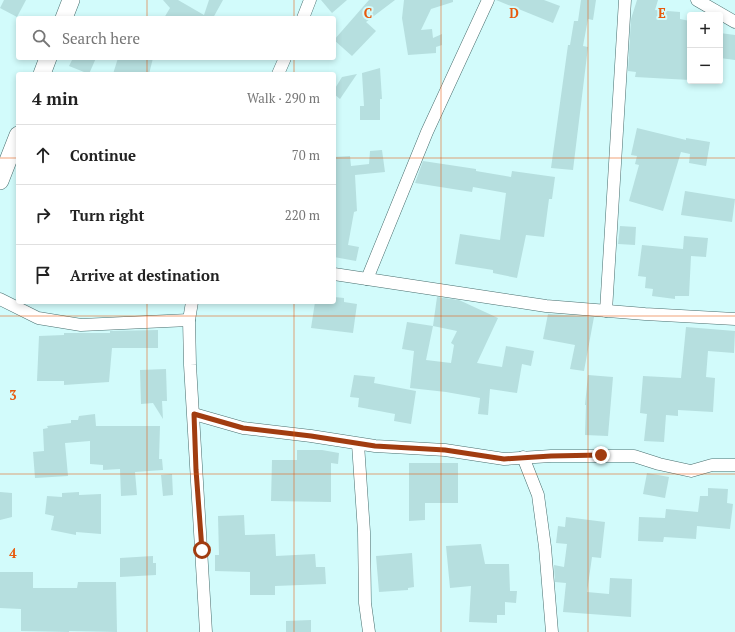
<!DOCTYPE html>
<meta charset="utf-8">
<style>
:root{--surface:#fff;--page:#f6f6f6;--text:#222;--muted:#767676;--line:#e0e0e0}
body{margin:0;font-family:"PT Serif",serif;background:var(--page);color:var(--text)}
.controls{position:absolute;right:12px;top:12px;display:grid;overflow:hidden;border-radius:4px;box-shadow:0 2px 6px #0003}
.controls button{width:36px;height:36px;display:grid;place-items:center;padding:0;border:0;border-bottom:1px solid var(--line);background:var(--surface);color:var(--text);font:20px sans-serif}
.stop{position:absolute;width:12px;height:12px;margin:-9px;border:3px solid #a13c10;border-radius:50%;background:#fff}
.stop.end{background:#a13c10;border-color:#fff;box-shadow:0 1px 4px #0008}
.list{margin:0;padding:0;list-style:none}
h2{display:flex;justify-content:space-between;align-items:center;height:52px;margin:0;padding:0 16px;font-size:17px}
h2 small{font-size:13px;font-weight:400;color:var(--muted)}
.list li{display:grid;grid-template-columns:26px 1fr auto;gap:12px;align-items:center;box-sizing:border-box;height:60px;padding:0 16px;border-top:1px solid var(--line)}
.list b{display:block;font-size:15px;white-space:nowrap}
.list em{font-size:13px;font-style:normal;color:var(--muted)}
.icon{flex:none;width:22px;height:22px;fill:none;stroke:currentColor;stroke-width:2;stroke-linecap:round;stroke-linejoin:round}
.map{position:relative;flex:none;width:735px;height:632px;overflow:hidden}
.search{position:absolute;background:var(--surface);box-shadow:0 2px 6px #0003;left:16px;top:16px;width:320px;height:44px;display:flex;align-items:center;gap:10px;box-sizing:border-box;padding:0 14px;border-radius:4px;color:var(--muted);font-size:15px}
.panel{position:absolute;background:var(--surface);box-shadow:0 2px 6px #0003;left:16px;top:72px;width:320px;height:232px;border-radius:4px}
.map>svg:first-child{display:block}
.building{fill:#b6dfdf;fill-rule:evenodd}
.lines{fill:none;stroke-linecap:round;stroke-linejoin:round}
.street-casing{stroke:#496e6e;stroke-width:13}
.secondary-casing{stroke:#496e6e;stroke-width:18}
.street{stroke:#fff;stroke-width:12}
.secondary{stroke:#fff;stroke-width:17}
.route{stroke:#a13c10;stroke-width:5}
.grid{fill:none;stroke:#e8590c;stroke-width:1;stroke-opacity:0.55}
.grid-label{font-size:13px;text-anchor:middle;font-weight:bold;fill:#e8590c;stroke:#d2fbfb;stroke-width:4;stroke-linejoin:round;paint-order:stroke}
</style>
<div class="map">
<svg width="735" height="632" viewBox="0 0 735 632">
<rect width="100%" height="100%" fill="#d2fbfb"/>
<g class="building">
<polygon points="4,0 26,0 17,17 0,8"/>
<polygon points="163,0 178,0 204,15 209,0 223,0 213,18 164,18 170,8"/>
<polygon points="321,0 347,0 332,13"/>
<polygon points="369,0 395,0 366,22 376,31 352,56 334,40"/>
<polygon points="404,0 453,0 453,2 431,9 421,30 432,29 433,38 442,34 442,45 436,47 436,53 408,55 402,18"/>
<polygon points="496,0 544,0 560,6 553,23"/>
<polygon points="581,0 596,0 593,20 588,19 583,46 588,47 573,170 551,168 568,45 570,45 574,21 578,21"/>
<polygon points="637,0 658,0 655,10 680,12 680,19 690,21 690,80 635,77 636,72 628,71 631,19"/>
<polygon points="720,33 735,35 735,60 720,58"/>
<polygon points="73,58 96,58 89,74 69,66"/>
<polygon points="118,58 153,58 149,74 113,74"/>
<polygon points="380,68 382,99 380,99 380,120 360,120 360,106 364,106 362,73"/>
<polygon points="357,74 340,99 334,94 334,90 342,77"/>
<polygon points="637,128 686,140 686,138 710,142 706,166 689,163 690,154 681,152 663,211 629,201 639,165 635,164 637,156 631,155"/>
<polygon points="382,150 385,172 355,175 357,211 354,212 348,245 359,247 356,261 334,257 334,157 350,156 351,166 369,164 370,151"/>
<polygon points="423,161 476,169 476,171 511,177 512,171 555,177 552,199 549,199 544,237 526,235 517,278 493,273 493,270 455,264 460,234 500,240 506,193 473,187 472,192 415,183"/>
<polygon points="685,191 735,199 732,222 681,215"/>
<polygon points="620,226 636,227 635,245 618,244"/>
<polygon points="684,236 708,238 706,257 691,256 689,296 675,296 675,299 652,296 653,289 645,288 646,277 638,276 642,245 683,249"/>
<polygon points="334,297 344,298 344,302 357,304 353,333 311,328 315,302 334,302"/>
<path d="M437,297l22,3 39,18 -21,45 25,4 4,-21 28,5 -3,15 -9,-2 -5,29 -27,-4 -2,26 -10,-1 2,-16 -34,-6 -36,-4 4,-37 -12,-2 5,-27 26,4zM433,326l24,5 -6,12 3,2 -3,18 -25,-3z"/>
<polygon points="548,314 594,317 584,371 570,369 575,345 543,339"/>
<polygon points="686,327 735,331 734,353 708,351 706,377 715,378 713,412 678,410 678,416 666,415 664,442 644,441 647,414 640,413 643,376 681,378"/>
<polygon points="158,330 158,348 112,348 109,382 64,385 64,381 37,381 39,336 64,335 64,333 110,333 110,331"/>
<polygon points="166,369 167,401 162,401 163,419 153,403 141,404 140,370"/>
<polygon points="354,375 375,377 374,383 416,391 411,424 394,421 395,414 358,407 359,398 350,397"/>
<polygon points="588,375 613,377 608,436 585,435 586,405 585,405"/>
<polygon points="95,414 96,426 160,426 159,459 162,459 163,470 135,472 137,495 121,496 120,469 103,470 103,465 90,464 90,441 65,443 68,476 35,478 33,452 44,451 43,429 48,428 47,426 71,423 71,420 78,420 79,416"/>
<polygon points="297,450 322,450 339,453 338,464 331,463 331,502 271,501 272,460 297,460"/>
<polygon points="409,463 458,463 458,503 425,503 425,520 409,521"/>
<polygon points="647,473 669,477 665,498 643,494"/>
<polygon points="172,474 173,495 163,496 161,475"/>
<polygon points="708,488 728,489 727,503 733,504 730,529 697,526 696,539 664,537 663,542 638,541 639,517 665,518 666,509 698,512 700,496 708,496"/>
<polygon points="0,492 12,493 12,517 0,520"/>
<polygon points="79,492 79,495 101,494 101,534 76,532 76,535 51,530 54,516 45,514 47,496 62,497 62,493"/>
<polygon points="244,515 245,535 275,534 276,556 315,554 316,567 325,567 326,584 275,586 275,595 250,595 250,572 215,571 215,555 219,555 218,516"/>
<polygon points="566,517 605,522 601,558 592,557 587,592 609,594 610,578 632,579 631,617 563,612 566,583 555,582 554,565 564,567 567,544 556,543 558,526 565,527"/>
<polygon points="481,544 485,564 509,564 510,591 517,591 516,603 505,602 505,615 497,615 497,623 469,622 471,586 450,588 446,546"/>
<polygon points="412,553 414,587 408,588 408,590 379,592 376,556"/>
<polygon points="153,556 153,563 156,563 156,575 120,577 120,558"/>
<polygon points="0,572 33,572 33,588 77,588 78,582 116,582 117,632 69,631 69,632 21,631 21,609 0,608"/>
<polygon points="311,620 311,632 286,632 286,621"/>
</g>
<g class="lines">
<g class="street-casing">
<g id="street">
<polyline points="697,0 735,22"/>
<polyline points="303,18 310,0"/>
<polyline points="278,74 285,58"/>
<polyline points="334,274 546,306 645,314 735,319"/>
<polyline points="367,279 427,132 488,0"/>
<polyline points="0,299 38,318 81,325 189,320"/>
<polyline points="192,302 189,320 190,365 206,632"/>
<polyline points="606,311 625,0"/>
<polyline points="194,414 243,428 311,436 375,446 445,450 504,459 551,456 634,456 659,464 691,471 712,465 735,465"/>
<polyline points="358,444 364,532 365,603 369,632"/>
<polyline points="523,457 538,495 545,547 552,632"/>
</g>
</g>
<g class="secondary-casing">
<g id="secondary">
<polyline points="64,18 71,0"/>
<polyline points="42,74 48,58"/>
<polyline points="0,181 18,135"/>
</g>
</g>
<use href="#street" class="street"/>
<use href="#secondary" class="secondary"/>
</g>
<g class="lines">
<polyline class="route" points="202,550 196,470 194,414 243,428 311,436 375,446 445,450 504,459 551,456 601,455"/>
</g>
<path class="grid" d="M147,0v18M294,0v18M441,0v632M588,0v632M147,58v16M294,58v16M0,158h18M334,158h401M147,302v330M294,302v330M0,316h735M0,474h735"/>
<g class="grid-label">
<text x="368" y="18">C</text>
<text x="514" y="18">D</text>
<text x="662" y="18">E</text>
<text x="13" y="400">3</text>
<text x="13" y="558">4</text>
</g>
</svg>
<div class="controls">
<button>+</button>
<button>−</button>
</div>
<div class="stop" style="left:202px;top:550px"></div>
<div class="stop end" style="left:601px;top:455px"></div>
<div class="search"><svg class="icon" aria-label="search" viewBox="0 0 24 24"><circle cx="10" cy="10" r="6"/><path d="M15 15l6 6"/></svg>Search here</div>
<section class="panel">
<h2>4 min<small>Walk · 290 m</small></h2>
<ul class="list">
<li><svg class="icon" aria-label="ahead" viewBox="0 0 24 24"><path d="M12 20V5M6 11l6-6 6 6"/></svg><div><b>Continue</b></div><em>70 m</em></li>
<li><svg class="icon" aria-label="right" viewBox="0 0 24 24"><path d="M7 20v-9h11M14 6l5 5-5 5"/></svg><div><b>Turn right</b></div><em>220 m</em></li>
<li><svg class="icon" aria-label="arrive" viewBox="0 0 24 24"><path d="M6 21V4h12l-3 4 3 4H6"/></svg><div><b>Arrive at destination</b></div></li>
</ul>
</section>
</div>
